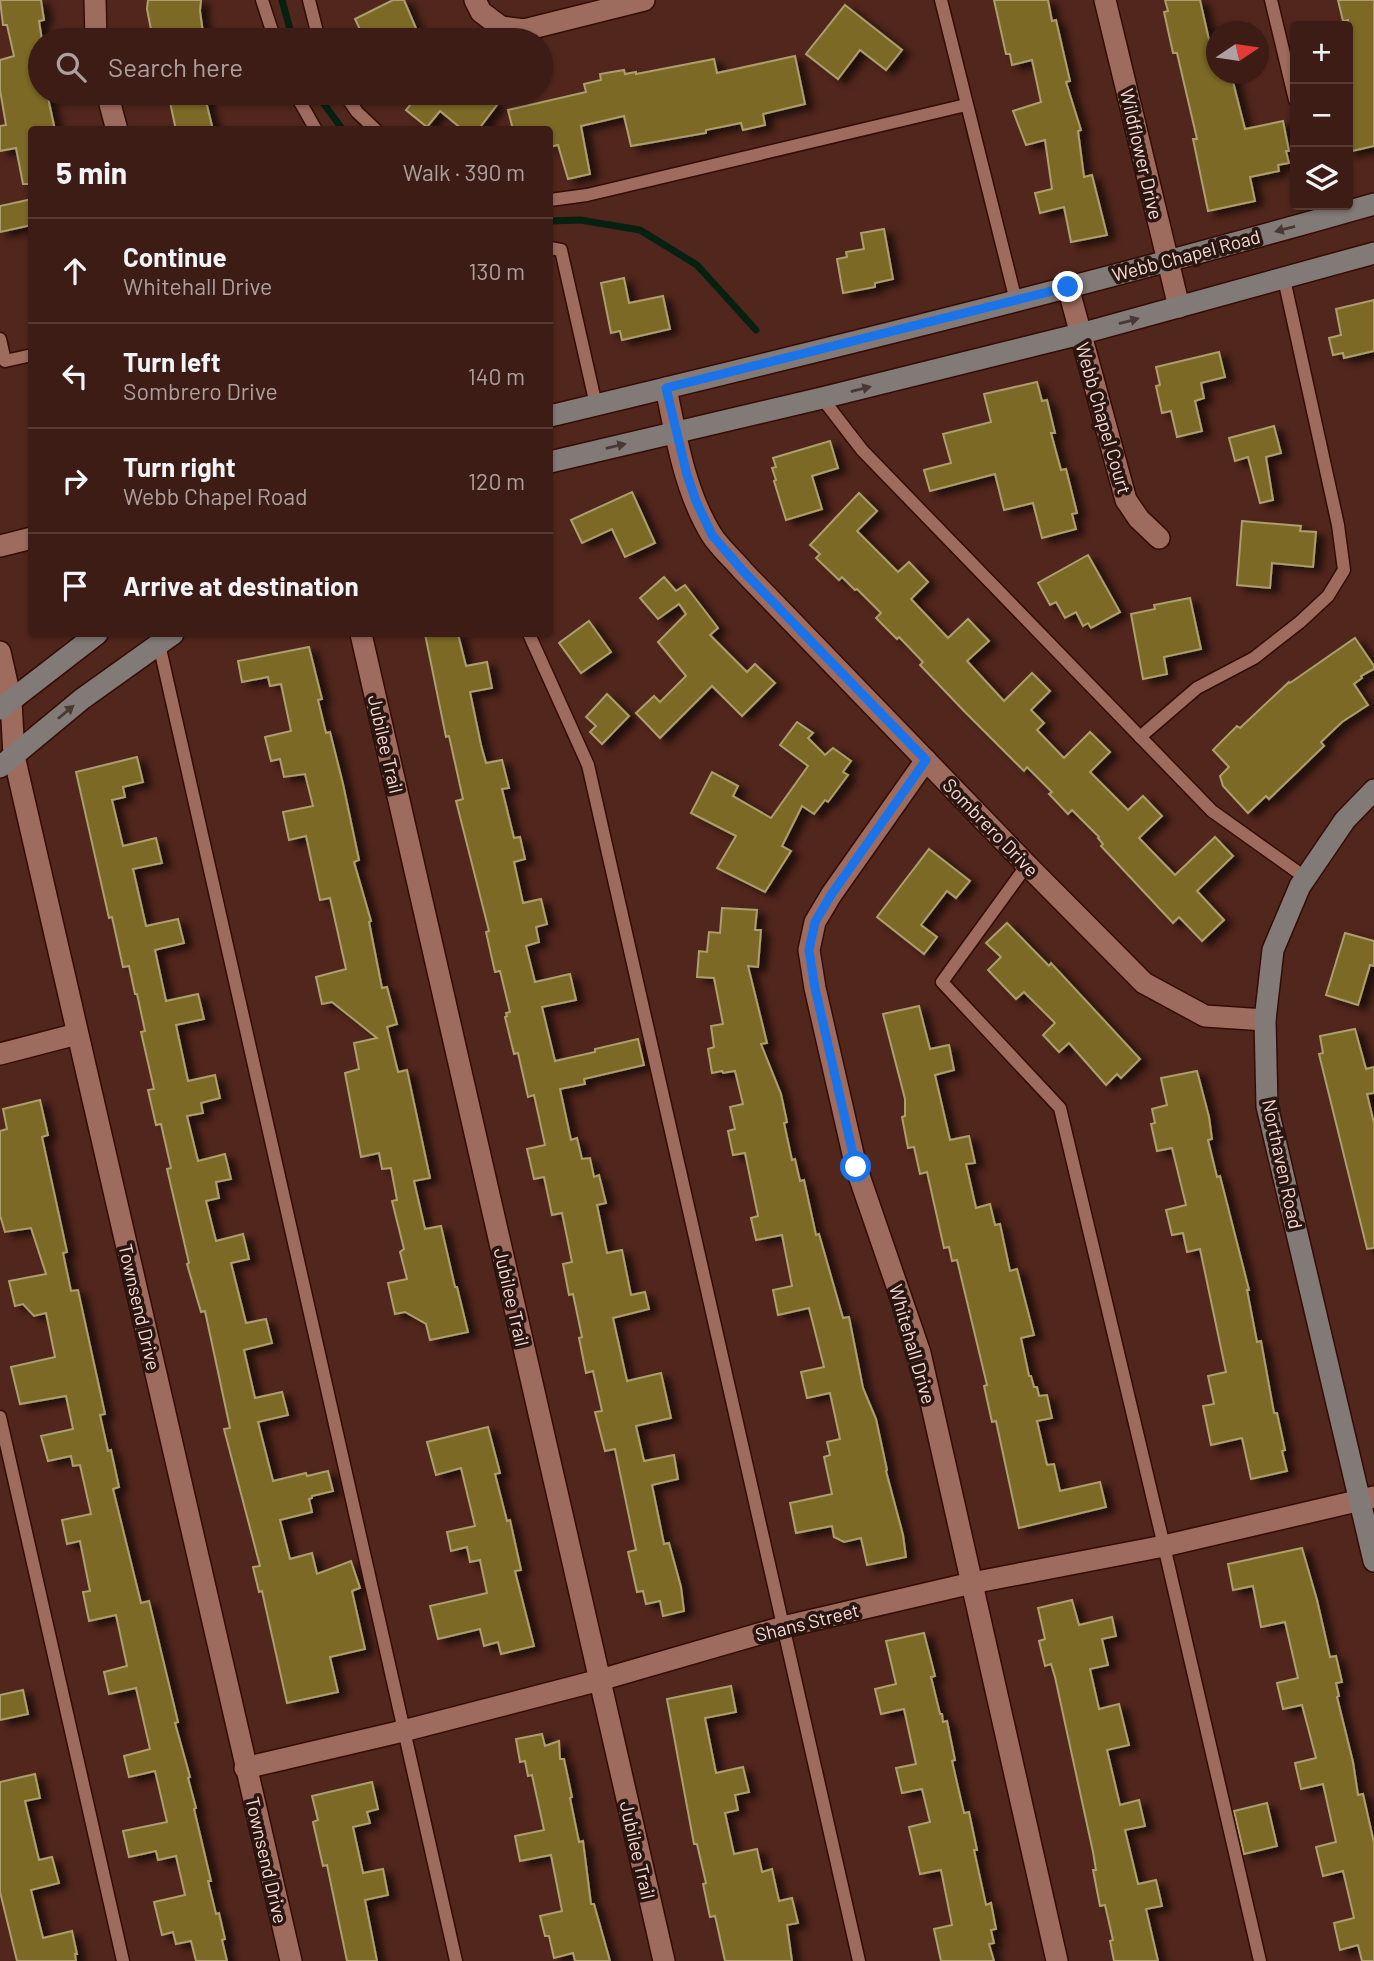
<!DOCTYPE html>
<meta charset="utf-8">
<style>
:root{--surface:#3d1c15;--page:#44251e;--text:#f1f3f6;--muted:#ada1a0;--line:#563a34}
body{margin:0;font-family:Barlow,sans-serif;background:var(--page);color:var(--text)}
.controls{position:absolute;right:21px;top:21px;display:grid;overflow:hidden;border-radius:7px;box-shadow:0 2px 5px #0004}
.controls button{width:63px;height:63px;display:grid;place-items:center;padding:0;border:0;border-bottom:2px solid var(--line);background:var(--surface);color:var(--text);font:35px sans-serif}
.compass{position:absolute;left:1206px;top:21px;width:63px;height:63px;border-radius:50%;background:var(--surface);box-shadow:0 2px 5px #0004;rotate:77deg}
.stop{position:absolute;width:21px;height:21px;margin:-16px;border:5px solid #1a73e8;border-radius:50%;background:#fff}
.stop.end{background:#1a73e8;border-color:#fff;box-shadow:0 2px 7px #0008}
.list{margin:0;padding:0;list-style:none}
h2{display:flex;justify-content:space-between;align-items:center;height:91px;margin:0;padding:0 28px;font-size:30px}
h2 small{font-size:23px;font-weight:400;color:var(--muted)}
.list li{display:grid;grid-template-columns:46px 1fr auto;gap:21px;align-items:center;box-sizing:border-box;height:105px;padding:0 28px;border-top:2px solid var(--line)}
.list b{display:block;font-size:26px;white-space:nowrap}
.list p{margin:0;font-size:23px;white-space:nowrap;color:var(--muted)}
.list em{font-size:23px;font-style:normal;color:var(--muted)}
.icon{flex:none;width:38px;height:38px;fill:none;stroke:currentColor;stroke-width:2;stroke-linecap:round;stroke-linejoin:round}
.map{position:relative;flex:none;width:1374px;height:1961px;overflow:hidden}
.search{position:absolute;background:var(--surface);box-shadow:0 2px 5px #0004;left:28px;top:28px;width:525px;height:77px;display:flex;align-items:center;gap:18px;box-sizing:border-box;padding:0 24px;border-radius:38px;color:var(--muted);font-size:26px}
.panel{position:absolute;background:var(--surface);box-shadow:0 2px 5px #0004;left:28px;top:126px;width:525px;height:511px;border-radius:7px}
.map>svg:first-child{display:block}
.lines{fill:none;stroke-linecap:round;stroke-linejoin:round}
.stream{stroke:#072111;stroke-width:7}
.building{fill:#7b6925;stroke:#ac9e6d;stroke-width:2;filter:url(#shadow)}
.lane-casing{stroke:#350c04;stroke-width:15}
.street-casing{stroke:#350c04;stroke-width:24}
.secondary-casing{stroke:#350c04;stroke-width:24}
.lane{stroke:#9e6b5f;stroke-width:12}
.street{stroke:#9e6b5f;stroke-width:21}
.secondary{stroke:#827a77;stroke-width:21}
.oneway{fill:#483935}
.route{stroke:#1a73e8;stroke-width:9}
.labels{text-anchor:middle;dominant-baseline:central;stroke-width:7;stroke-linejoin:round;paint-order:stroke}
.street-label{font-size:19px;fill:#f6d9d2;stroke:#291611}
</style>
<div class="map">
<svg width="1374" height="1961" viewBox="0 0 1374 1961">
<defs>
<filter id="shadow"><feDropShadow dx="8" dy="4.5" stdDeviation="3.5" flood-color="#0009"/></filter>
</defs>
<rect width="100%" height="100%" fill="#51261c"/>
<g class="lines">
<g class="stream">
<polyline points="282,0 293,40"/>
<polyline points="316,93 343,130"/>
<polyline points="550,221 580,220 640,230 697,265 756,330"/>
</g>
</g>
<g class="building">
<polygon points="0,0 41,0 44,20 39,21 42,40 40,40 40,93 47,93 55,130 32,130 32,184 23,184 16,148 0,151 0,126 6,125 0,90 0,60 14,56 7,25 3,25"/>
<polygon points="148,0 201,0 200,11 204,40 153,40 147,9"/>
<polygon points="393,0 404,0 421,40 365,40 355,19"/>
<polygon points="994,0 1048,0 1052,21 1056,20 1070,81 1066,82 1081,130 1078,131 1084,177 1092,175 1107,235 1071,242 1064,207 1040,213 1035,193 1052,189 1045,140 1026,145 1013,111 1041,102 1032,60 1012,65 1010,54 1006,54"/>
<polygon points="1165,0 1200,0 1214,62 1216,62 1216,74 1231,74 1245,129 1283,121 1289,151 1286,151 1289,163 1278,165 1279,171 1250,177 1255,201 1208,211 1193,139 1197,139 1177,53 1173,53 1164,12 1168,11"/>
<polygon points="1338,0 1374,0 1374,146 1348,152 1348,20 1343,21"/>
<polygon points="845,5 902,50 886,70 860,50 838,79 806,54"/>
<polygon points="795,56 805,104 763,114 765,125 743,130 741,123 706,130 706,133 631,146 624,116 581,126 590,174 568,179 558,145 550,147 550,130 513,130 508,110 586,92 584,84 601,80 600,74 624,70 625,74 636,72 636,74 714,59 717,73"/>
<polygon points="168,93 204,93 213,130 176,130"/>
<polygon points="417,93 481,93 497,105 478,130 463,130 440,111 427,127 406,110 419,94"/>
<polygon points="32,199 32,225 0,232 0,206"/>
<polygon points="884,229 893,279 875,283 875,287 843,293 837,259 847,257 846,252 864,249 861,233"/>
<polygon points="624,278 629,303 663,296 670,329 622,340 620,331 611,333 601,283"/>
<polygon points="1374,300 1374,351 1344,358 1343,353 1333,355 1329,338 1341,335 1336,309"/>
<polygon points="1219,352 1225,377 1201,383 1204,398 1195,401 1202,431 1177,437 1171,411 1162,413 1156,386 1160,385 1156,367"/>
<polygon points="1037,382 1042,401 1047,400 1055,433 1051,433 1061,470 1066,469 1077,513 1072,514 1076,529 1042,538 1033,503 1004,510 995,474 930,491 924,470 951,463 943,434 991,422 984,394"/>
<polygon points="1274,426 1281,453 1266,457 1273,500 1260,503 1248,457 1235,461 1229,438"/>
<polygon points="830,441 838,468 812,476 822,509 786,520 774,481 776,480 772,468 776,467 773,458"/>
<polygon points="632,492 655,543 625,557 612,529 582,543 571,520"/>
<polygon points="859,493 877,511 857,531 898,572 909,562 928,582 911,599 948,638 968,619 989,641 967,661 1004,701 1032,673 1050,691 1031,710 1044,723 1037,730 1064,758 1090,732 1110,752 1090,772 1128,810 1143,796 1162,816 1139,838 1175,875 1215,837 1233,856 1197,891 1224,920 1202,941 1179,917 1173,923 1101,846 1103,844 1098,838 1099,837 1072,810 1068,814 1049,794 1052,792 1027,767 1024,771 964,711 920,665 923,662 899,637 897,639 876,618 881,613 857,589 855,590 842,577 839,580 816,558 820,554 810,545"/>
<polygon points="1242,521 1301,526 1300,531 1316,532 1313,567 1272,563 1270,588 1237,585"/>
<polygon points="1088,555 1120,612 1091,628 1088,623 1083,626 1076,612 1065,618 1056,602 1050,605 1038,583"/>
<polygon points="664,577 676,591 685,585 718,628 710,635 747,672 755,664 775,683 742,716 712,686 660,738 636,713 654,696 660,702 686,676 658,642 686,614 679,604 658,619 640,598"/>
<polygon points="1190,598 1201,649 1164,657 1167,674 1143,679 1131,614 1155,609 1154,605"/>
<polygon points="589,621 611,652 581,673 559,643"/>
<polygon points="425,634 458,634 466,666 487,662 492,688 470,692 481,745 486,763 502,760 509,788 502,789 514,838 520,837 525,859 514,862 523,903 541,899 547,924 536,927 539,942 526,946 535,982 570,974 576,1000 542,1007 555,1061 595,1052 595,1049 638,1039 644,1065 584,1079 585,1084 560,1089 571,1140 577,1138 582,1159 590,1158 594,1177 599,1175 606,1203 597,1205 607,1253 622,1250 631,1295 645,1292 649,1309 613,1318 627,1381 661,1373 671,1418 636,1426 644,1461 674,1455 678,1479 652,1485 664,1544 669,1543 681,1587 684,1611 663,1616 660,1601 646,1604 643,1591 637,1592 628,1552 636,1550 615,1449 605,1451 595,1412 602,1411 593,1371 586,1373 579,1338 582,1337 573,1294 569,1295 563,1264 572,1262 562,1213 552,1215 544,1177 534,1179 527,1149 545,1145 534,1095 528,1097 518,1053 514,1054 505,1017 507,1016 506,1013 510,1012 500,971 495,972 486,932 489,931 456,801 463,799 449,736 446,737"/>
<polygon points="1355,638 1374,666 1374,669 1361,676 1362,678 1354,684 1368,705 1342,722 1321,742 1324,746 1269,799 1266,796 1248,813 1223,786 1220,776 1229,767 1213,750 1237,726 1240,728 1289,682 1290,683"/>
<polygon points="309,647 322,699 318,700 326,733 330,732 343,784 359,860 354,862 371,921 369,922 382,988 387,987 397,1024 387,1027 398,1072 407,1070 430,1178 414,1181 425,1229 441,1226 455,1287 457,1287 468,1332 430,1340 426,1324 405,1312 395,1314 388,1283 407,1279 400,1252 404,1249 392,1201 397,1200 391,1168 382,1169 379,1153 361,1157 345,1073 359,1069 354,1043 377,1038 332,1002 322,1004 316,977 346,969 330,898 320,900 306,836 289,840 283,812 313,806 305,774 284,777 280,759 271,761 265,737 291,731 281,684 270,686 268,677 242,682 238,661"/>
<polygon points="607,694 629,716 602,744 590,732 596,726 586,717"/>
<polygon points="797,722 813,733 808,738 825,755 833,748 851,761 843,772 848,775 828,802 825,800 814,814 802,806 782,846 791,851 765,892 717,868 736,836 691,813 712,772 738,786 733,796 771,818 808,766 780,745"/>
<polygon points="137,757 143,782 123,787 125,797 112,800 123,846 156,838 162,863 133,869 146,926 178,919 184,943 155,950 166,1001 198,994 204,1019 176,1025 188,1081 215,1075 220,1098 201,1103 203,1113 187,1116 198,1161 225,1154 231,1179 216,1182 219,1198 206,1201 216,1241 243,1234 249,1259 231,1263 246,1323 266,1319 272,1343 244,1350 255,1398 282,1392 288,1415 258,1422 273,1481 306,1473 307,1476 328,1471 333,1491 312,1496 312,1498 309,1499 312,1512 280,1520 290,1559 312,1553 317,1574 351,1561 360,1588 352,1591 365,1649 330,1657 338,1692 287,1703 262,1591 259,1592 253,1567 260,1566 224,1429 230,1428 205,1311 201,1312 187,1264 189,1263 167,1169 171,1168 161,1124 156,1125 148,1090 154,1089 141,1032 145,1031 137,994 135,994 129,966 123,967 112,917 109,918 76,772"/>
<polygon points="929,849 970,881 956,898 947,891 921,925 937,937 924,954 877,917"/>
<polygon points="722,908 757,910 755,930 761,930 758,967 748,966 767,1043 761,1044 781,1094 787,1122 784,1123 792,1160 795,1159 800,1181 804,1180 816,1235 819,1234 843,1318 849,1317 863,1388 876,1419 887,1470 886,1471 903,1535 906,1557 867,1565 861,1538 844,1542 834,1537 832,1526 796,1533 790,1503 832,1494 824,1457 830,1455 827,1442 840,1439 830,1393 807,1398 801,1372 824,1367 809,1308 778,1315 773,1290 792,1286 782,1235 756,1240 751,1218 758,1216 745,1153 733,1155 728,1131 735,1129 730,1107 743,1104 735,1071 723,1073 722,1071 712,1073 708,1049 714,1047 711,1026 723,1024 714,978 697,977 699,951 707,952 709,932 720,933"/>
<polygon points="1007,923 1049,966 1051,963 1140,1059 1121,1078 1117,1074 1106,1085 1069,1043 1059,1052 1043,1035 1055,1023 1024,992 1016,999 988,970 1001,957 986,943"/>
<polygon points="1345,933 1374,941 1374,966 1370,965 1358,1005 1326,995"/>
<polygon points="919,1006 930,1049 949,1045 954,1070 935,1075 950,1140 969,1136 975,1163 966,1164 976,1208 990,1204 995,1225 1000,1224 1010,1271 1017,1269 1034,1335 1021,1338 1029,1376 1031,1376 1034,1387 1037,1387 1039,1396 1047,1395 1052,1418 1037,1421 1047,1465 1054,1464 1060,1491 1100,1482 1106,1507 1019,1528 996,1421 992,1422 984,1386 987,1385 957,1260 952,1261 949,1247 944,1248 927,1172 920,1174 914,1147 908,1148 902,1117 905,1116 905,1099 883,1014"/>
<polygon points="1355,1029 1366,1069 1374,1067 1374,1093 1367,1094 1374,1123 1374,1248 1367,1249 1319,1054 1323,1053 1320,1036"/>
<polygon points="1197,1071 1209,1117 1212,1139 1208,1140 1217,1177 1220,1176 1249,1290 1247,1290 1257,1342 1261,1341 1274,1413 1277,1413 1285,1450 1282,1451 1287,1471 1251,1479 1242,1438 1211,1445 1203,1406 1214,1404 1208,1376 1226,1372 1200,1249 1187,1252 1183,1233 1172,1235 1166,1210 1186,1205 1172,1148 1157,1151 1151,1124 1155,1123 1152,1109 1167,1105 1161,1078"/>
<polygon points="40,1100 48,1135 42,1137 67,1252 63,1253 71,1291 78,1290 105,1414 100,1415 108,1451 111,1450 119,1487 113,1489 141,1603 149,1601 178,1722 175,1723 190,1777 188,1778 196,1808 194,1809 211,1881 208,1881 216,1914 219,1913 225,1939 222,1940 227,1961 196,1961 191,1941 176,1944 173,1932 162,1935 154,1902 185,1895 176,1856 158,1860 156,1851 129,1857 123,1831 167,1822 155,1771 129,1777 124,1756 150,1749 136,1688 109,1694 104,1672 127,1666 116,1615 89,1621 83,1592 90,1591 80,1541 67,1544 62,1520 91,1514 80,1465 73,1466 71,1456 48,1461 41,1436 73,1429 66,1396 20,1404 11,1367 55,1357 46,1313 34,1316 23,1304 15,1306 9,1281 46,1274 31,1228 5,1232 0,1215 0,1131 7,1129 3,1109"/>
<polygon points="488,1427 500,1473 495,1474 507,1521 510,1520 521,1570 515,1571 534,1646 501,1654 498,1642 484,1646 480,1629 438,1639 430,1606 487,1593 480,1560 470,1562 467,1547 451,1551 447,1532 475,1526 461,1468 436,1475 427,1442"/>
<polygon points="1302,1548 1317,1600 1330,1657 1336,1656 1342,1682 1336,1683 1339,1696 1337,1697 1353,1762 1358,1795 1363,1794 1374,1843 1374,1961 1362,1961 1358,1945 1340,1950 1334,1923 1354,1918 1343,1871 1323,1876 1316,1847 1336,1842 1323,1784 1301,1789 1295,1763 1316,1758 1302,1705 1283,1709 1277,1683 1298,1678 1285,1622 1261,1627 1253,1586 1233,1590 1228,1564"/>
<polygon points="1072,1600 1079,1625 1112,1617 1116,1636 1102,1639 1108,1665 1090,1669 1099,1709 1119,1704 1129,1745 1107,1750 1120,1805 1139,1800 1145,1826 1125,1830 1138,1884 1156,1880 1162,1906 1146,1909 1158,1961 1114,1961 1110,1941 1113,1940 1105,1905 1100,1906 1093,1870 1096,1870 1093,1852 1055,1677 1051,1664 1045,1666 1039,1641 1045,1639 1038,1608"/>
<polygon points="924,1633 935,1676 931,1677 940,1714 942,1714 943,1722 947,1721 955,1760 952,1761 964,1813 969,1812 977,1850 974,1850 986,1905 991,1903 996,1929 991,1930 994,1943 989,1944 994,1961 941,1961 934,1929 952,1925 941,1870 920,1874 909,1827 930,1822 922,1789 902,1793 896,1768 916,1764 904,1709 881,1714 875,1689 896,1684 886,1641"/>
<polygon points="731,1686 736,1712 705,1718 716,1773 743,1767 749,1792 735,1795 738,1810 725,1813 734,1854 757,1849 762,1872 772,1869 779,1901 792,1898 798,1923 787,1925 792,1961 725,1961 716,1920 715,1916 710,1917 703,1884 706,1883 697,1844 694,1844 667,1699"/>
<polygon points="23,1690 28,1714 0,1720 0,1695"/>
<polygon points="542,1734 545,1746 559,1741 560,1759 564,1759 572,1797 570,1798 579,1842 583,1841 591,1904 594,1904 610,1961 575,1961 573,1953 554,1958 549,1936 545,1936 540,1916 562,1911 551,1855 520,1861 515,1836 544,1830 532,1775 528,1776 525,1761 520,1762 516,1739"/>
<polygon points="35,1774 40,1798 25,1801 39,1860 52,1857 59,1883 31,1890 43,1938 72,1931 77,1954 75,1954 76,1961 17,1961 0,1892 0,1782"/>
<polygon points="372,1782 378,1809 367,1812 370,1823 353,1827 363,1873 383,1869 388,1895 365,1900 377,1961 347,1961 327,1865 323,1866 313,1822 318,1820 312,1796"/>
<polygon points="1267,1803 1277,1846 1244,1854 1234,1811"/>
</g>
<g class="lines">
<g class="lane-casing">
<g id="lane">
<polyline points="262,0 275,40"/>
<polyline points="309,0 319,40"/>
<polyline points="941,0 1016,301"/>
<polyline points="1271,0 1295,100"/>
<polyline points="295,93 316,130"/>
<polyline points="344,93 357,112 376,130"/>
<polyline points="550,200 587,195 966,105"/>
<polyline points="550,248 561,250 596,405"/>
<polyline points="0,339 5,361 32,355"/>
<polyline points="822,398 862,450 1212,811 1306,878"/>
<polyline points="529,634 588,765 859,1961"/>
<polyline points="159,644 456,1961"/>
<polyline points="1140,737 1197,688 1254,658 1300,622 1328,596 1344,570 1338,525 1284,279"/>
<polyline points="1027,865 942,982 1060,1108 1164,1546 1260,1961"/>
<polyline points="0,1417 123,1961"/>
</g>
</g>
<g class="street-casing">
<g id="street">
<polyline points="95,0 96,40"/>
<polyline points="475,0 481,12 501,27 524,30 644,0"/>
<polyline points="1105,0 1179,307"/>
<polyline points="107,93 117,130"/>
<polyline points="1068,287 1126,500 1139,519 1159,538"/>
<path d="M666,388c10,49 19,103 45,146 8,13 22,25 32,37l284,294 117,118 61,33 60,4"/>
<polyline points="0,546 32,538"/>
<polyline points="361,634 664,1961"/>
<polyline points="0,652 11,701 14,756 291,1961"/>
<polyline points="926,760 831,895 815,922 809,950 815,988 856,1167 920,1353 1057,1961"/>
<polyline points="0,1054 77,1034"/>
<polyline points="245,1768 403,1731 600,1680 783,1627 972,1583 1164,1546 1374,1497"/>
</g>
</g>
<g class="secondary-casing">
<g id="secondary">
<path d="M550,416c275,-66 551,-134 824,-212"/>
<polyline points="550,462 822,398 1080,334 1374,253"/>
<polyline points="0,709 97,634"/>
<polyline points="0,767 82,699 173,634"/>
<polyline points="1374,790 1345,820 1300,886 1273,950 1265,1020 1267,1106 1374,1561"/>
</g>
</g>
<use href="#lane" class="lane"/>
<use href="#street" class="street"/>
<use href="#secondary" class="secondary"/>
</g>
<defs><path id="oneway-solid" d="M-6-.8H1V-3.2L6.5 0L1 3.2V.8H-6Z" transform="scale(1.75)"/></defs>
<g class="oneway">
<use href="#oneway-solid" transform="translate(1285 229) rotate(165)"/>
<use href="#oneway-solid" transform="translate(1129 321) rotate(-15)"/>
<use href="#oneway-solid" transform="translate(861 389) rotate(-14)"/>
<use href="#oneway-solid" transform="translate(616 446) rotate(-13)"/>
<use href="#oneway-solid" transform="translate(66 712) rotate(-40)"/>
</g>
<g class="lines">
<polyline class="route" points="856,1167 815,988 809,950 815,922 831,895 926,760 743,571 712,535 696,501 687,475 666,388 1068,287"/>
</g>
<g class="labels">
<g class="street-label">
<text transform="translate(1142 154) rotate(77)">Wildflower Drive</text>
<text transform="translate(1186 255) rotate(-15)">Webb Chapel Road</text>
<text transform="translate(1104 418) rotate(74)">Webb Chapel Court</text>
<text transform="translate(386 744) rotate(77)">Jubilee Trail</text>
<text transform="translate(991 827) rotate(46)">Sombrero Drive</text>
<text transform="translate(1283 1164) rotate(78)">Northaven Road</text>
<text transform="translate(512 1297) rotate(77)">Jubilee Trail</text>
<text transform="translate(140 1307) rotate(77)">Townsend Drive</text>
<text transform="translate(913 1344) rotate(74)">Whitehall Drive</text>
<text transform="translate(807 1622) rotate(-14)">Shans Street</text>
<text transform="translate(638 1850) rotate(77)">Jubilee Trail</text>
<text transform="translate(267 1860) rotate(77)">Townsend Drive</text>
</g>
</g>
</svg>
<div class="controls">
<button>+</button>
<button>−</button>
<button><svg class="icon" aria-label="layers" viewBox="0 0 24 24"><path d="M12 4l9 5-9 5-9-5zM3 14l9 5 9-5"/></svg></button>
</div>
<svg class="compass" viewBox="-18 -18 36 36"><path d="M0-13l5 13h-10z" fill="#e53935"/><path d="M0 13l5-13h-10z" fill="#ada1a0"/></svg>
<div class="stop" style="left:856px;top:1167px"></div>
<div class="stop end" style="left:1068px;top:287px"></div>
<div class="search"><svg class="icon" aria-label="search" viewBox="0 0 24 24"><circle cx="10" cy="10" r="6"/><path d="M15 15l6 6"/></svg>Search here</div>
<section class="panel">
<h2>5 min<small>Walk · 390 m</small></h2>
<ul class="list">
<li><svg class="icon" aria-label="ahead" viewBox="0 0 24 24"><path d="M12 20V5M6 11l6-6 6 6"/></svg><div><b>Continue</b><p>Whitehall Drive</p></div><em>130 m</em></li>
<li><svg class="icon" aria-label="left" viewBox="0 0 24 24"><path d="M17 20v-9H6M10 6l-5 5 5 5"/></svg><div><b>Turn left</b><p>Sombrero Drive</p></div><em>140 m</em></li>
<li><svg class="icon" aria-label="right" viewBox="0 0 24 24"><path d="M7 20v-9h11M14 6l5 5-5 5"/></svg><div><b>Turn right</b><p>Webb Chapel Road</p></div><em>120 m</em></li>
<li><svg class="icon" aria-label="arrive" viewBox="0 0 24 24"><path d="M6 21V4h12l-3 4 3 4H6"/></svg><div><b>Arrive at destination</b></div></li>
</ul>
</section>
</div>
